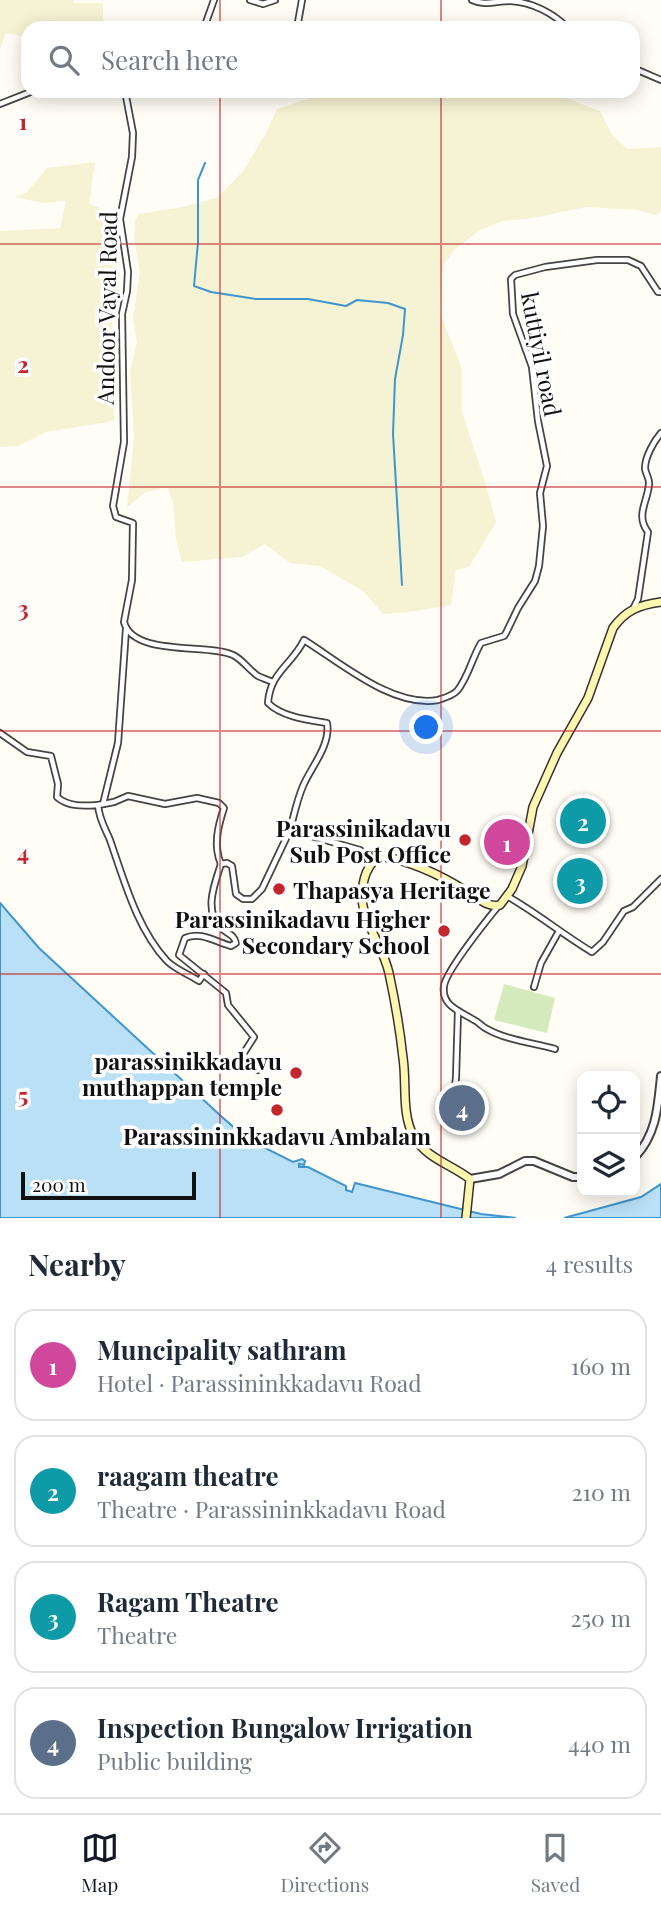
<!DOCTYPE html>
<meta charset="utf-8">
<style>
:root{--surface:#fff;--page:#f6f6f7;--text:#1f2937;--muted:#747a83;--line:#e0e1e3;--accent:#111827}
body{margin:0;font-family:"Playfair Display",serif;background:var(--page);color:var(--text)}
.controls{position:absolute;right:21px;bottom:21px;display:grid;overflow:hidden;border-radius:14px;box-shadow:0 4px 18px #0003}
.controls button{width:63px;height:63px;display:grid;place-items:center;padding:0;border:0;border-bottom:2px solid var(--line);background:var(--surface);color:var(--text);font:35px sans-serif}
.scale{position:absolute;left:21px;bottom:18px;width:175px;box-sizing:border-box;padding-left:7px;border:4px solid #111;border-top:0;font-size:19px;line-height:24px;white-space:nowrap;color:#111;-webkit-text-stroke:5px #fff;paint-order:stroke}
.you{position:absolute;left:427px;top:728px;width:24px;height:24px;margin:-18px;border:5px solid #fff;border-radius:50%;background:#1a73e8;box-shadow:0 0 0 10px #1a73e833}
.badge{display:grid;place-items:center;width:46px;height:46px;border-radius:50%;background:var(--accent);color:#fff;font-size:23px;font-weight:700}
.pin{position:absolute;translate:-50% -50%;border:4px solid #fff;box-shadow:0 2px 7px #0006}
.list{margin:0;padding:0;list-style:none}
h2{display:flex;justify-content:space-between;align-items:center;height:91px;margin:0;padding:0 28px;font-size:30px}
h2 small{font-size:23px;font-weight:400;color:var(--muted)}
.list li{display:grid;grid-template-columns:46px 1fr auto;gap:21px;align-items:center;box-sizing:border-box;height:112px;margin:0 14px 14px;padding:0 14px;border:2px solid var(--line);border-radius:21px}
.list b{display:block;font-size:26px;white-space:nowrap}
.list p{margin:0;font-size:23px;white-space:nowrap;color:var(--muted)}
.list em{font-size:23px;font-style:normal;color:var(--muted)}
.icon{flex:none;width:38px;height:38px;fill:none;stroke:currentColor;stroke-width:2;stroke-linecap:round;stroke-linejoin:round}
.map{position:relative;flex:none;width:661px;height:1218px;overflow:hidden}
.search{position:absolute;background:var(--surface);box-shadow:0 4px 18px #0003;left:21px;right:21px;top:21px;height:77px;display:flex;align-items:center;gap:18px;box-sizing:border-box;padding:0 24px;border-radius:21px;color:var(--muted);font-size:26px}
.sheet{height:595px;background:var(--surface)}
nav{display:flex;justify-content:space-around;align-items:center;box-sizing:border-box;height:98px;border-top:2px solid var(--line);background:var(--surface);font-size:19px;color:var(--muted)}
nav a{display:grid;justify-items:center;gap:4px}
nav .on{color:var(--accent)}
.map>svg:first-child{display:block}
.farmland{fill:#f6f3d4}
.green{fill:#d5ebbd}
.water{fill:#b9e0f7;stroke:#3f96cf;stroke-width:2}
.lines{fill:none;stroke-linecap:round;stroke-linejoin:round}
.stream{stroke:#3f96cf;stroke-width:2}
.minor-casing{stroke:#444;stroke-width:8}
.tertiary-casing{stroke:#444;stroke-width:10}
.secondary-casing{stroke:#333;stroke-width:10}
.minor{stroke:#fff;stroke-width:4.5}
.tertiary{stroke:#fff;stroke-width:6}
.secondary{stroke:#fff6b0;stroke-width:7}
.grid{fill:none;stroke:#c4262e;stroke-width:2;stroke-opacity:0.55}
.poi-dot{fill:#c4262e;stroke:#fff;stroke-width:2.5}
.labels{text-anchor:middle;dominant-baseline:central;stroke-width:7;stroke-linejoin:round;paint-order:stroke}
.street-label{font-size:23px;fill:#111;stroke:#fff}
.poi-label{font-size:23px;font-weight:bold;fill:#111;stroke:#fff;text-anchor:end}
.grid-label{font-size:23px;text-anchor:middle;font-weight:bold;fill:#c4262e;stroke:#fff;stroke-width:7;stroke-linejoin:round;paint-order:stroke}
</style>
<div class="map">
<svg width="661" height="1218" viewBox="0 0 661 1218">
<rect width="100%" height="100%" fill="#fffdf5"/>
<g class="farmland">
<polygon points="0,0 73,0 74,3 103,3 103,28 28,28 28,37 6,33 0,49"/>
<polygon points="333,91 547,91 600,111 612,135 628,149 661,147 661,211 656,215 637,210 586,207 533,218 503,221 480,230 454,250 443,267 440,313 462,369 462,412 486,485 496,522 469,567 456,570 451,605 410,612 383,614 363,591 320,566 290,563 265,544 242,557 182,562 176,539 173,501 167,487 146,492 127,507 134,438 130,370 137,343 133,318 140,273 134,238 135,222 138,214 183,207 218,197 244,170 266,133 277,109"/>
<polygon points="95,162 89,204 108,211 113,258 119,278 112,318 114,421 46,432 18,446 0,447 0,231 60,228 66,201 43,203 15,197 27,192 47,168"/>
</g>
<polygon class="green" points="504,984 555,998 547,1033 494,1020"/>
<g class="water">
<polygon points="0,903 39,948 222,1117 237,1130 255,1135 255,1143 293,1162 302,1159 305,1161 304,1165 299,1164 299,1167 308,1167 346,1186 346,1190 352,1192 355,1183 481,1214 516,1218 0,1218"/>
<polygon points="661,1184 661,1218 564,1218 641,1197"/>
</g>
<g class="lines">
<polyline class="stream" points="205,163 198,180 198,242 194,286 211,292 256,299 308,299 346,306 357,300 388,303 405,309 403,335 395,379 393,434 402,585"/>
<g class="minor-casing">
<g id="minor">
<polyline points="250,0 263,4 275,0"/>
<path d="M472,0c13,6 24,1 38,1 22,1 43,12 58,27"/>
<polyline points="204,28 214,0"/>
<polyline points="297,28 302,0"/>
<polyline points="633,68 661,80"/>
<path d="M125,91l8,42 -1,24 -12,62 8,53 -1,19 -5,23 2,128 -11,64 3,11 17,6 -1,57 -8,42c9,35 85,21 109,33 9,4 16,15 25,21 4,2 10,4 15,6"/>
<polyline points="0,104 33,91"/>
<path d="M634,607l4,-8 10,-67c-13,-17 0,-31 1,-48 1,-5 -4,-11 -4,-16 0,-11 9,-27 16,-35"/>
<path d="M0,733l27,19 24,4 7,28 -1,13c11,10 27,9 41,8 1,14 7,23 12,35 14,40 27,89 57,121 9,9 22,13 32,20l5,-7"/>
<polyline points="103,804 118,743 126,629"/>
<path d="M98,805l16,-3 14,-6 37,8 32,-6 22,5 5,5c-6,18 -11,38 -3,56"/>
<path d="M290,830c4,-15 7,-30 13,-44 8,-19 28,-41 24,-63 -19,-3 -45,-6 -59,-20 2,-31 24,-38 36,-63 37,23 89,68 134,60 6,-2 14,-4 19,-9 11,-13 15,-33 24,-48l23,-7 2,-3 12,-25 17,-27 4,-15 4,-40 -3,-33 7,-27 -9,-45 -6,-54 -19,-53 -2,-35 4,-4 30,-8 52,-7h31l13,6 17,26h3"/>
<path d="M507,896c30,17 55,38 85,56l11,-10 21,-31 9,-4 28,-28"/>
<path d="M499,905c-11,14 -53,65 -55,81 -3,20 16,25 30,34 5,2 8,7 13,9 19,11 47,14 68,20"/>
<polyline points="534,987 541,963 559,931"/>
<polyline points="458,1011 456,1078 452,1110 456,1116 465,1121"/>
<path d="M258,1070l-18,-11 14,-22 -26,-32 -2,-12 -47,-38 6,-17c17,-7 30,4 46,8l5,-3c-2,-9 -9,-9 -15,-15 -18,-17 -6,-45 0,-64l6,-1 5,3 4,28 7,5h9l10,-10 28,-59 70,20 13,10"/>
</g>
</g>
<g class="tertiary-casing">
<g id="tertiary">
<path d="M635,1157c22,-23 23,-52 26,-81"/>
<polyline points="470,1179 499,1174 525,1161 534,1161 573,1177 582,1177"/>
</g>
</g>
<g class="secondary-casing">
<path id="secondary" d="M466,1218l4,-39c-18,-14 -44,-21 -56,-42 -13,-23 -7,-53 -11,-79 -3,-28 -8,-57 -14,-85 -6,-27 -26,-51 -27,-75 0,-17 4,-33 18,-42 31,5 59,18 86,35 11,6 21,17 34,14l12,-16 10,-23 11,-59 24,-54 31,-55 25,-70c13,-18 26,-23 48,-26"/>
</g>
<use href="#minor" class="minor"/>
<use href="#tertiary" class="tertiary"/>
<use href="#secondary" class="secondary"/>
</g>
<path class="grid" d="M220,0v28M441,0v28M220,91v1127M441,91v1127M0,244h661M0,487h661M0,731h661M0,974h661"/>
<g class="poi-dot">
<circle cx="465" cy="840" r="7"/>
<circle cx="279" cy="889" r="7"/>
<circle cx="444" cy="931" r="7"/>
<circle cx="296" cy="1073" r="7"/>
<circle cx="277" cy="1110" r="7"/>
</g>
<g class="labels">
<g class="street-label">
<text transform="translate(106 308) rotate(-89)">Andoor Vayal Road</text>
<text transform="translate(542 354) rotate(79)">kuttiyil road</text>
</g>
<g class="poi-label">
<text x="451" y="827">Parassinikadavu<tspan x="451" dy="26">Sub Post Office</tspan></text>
<text x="293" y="889" text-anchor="start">Thapasya Heritage</text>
<text x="430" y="918">Parassinikadavu Higher<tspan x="430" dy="26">Secondary School</tspan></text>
<text x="282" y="1060">parassinikkadavu<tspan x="282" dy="26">muthappan temple</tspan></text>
<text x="277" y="1135" text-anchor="middle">Parassininkkadavu Ambalam</text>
</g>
</g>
<g class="grid-label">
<text x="23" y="130">1</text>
<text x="23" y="373">2</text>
<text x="23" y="617">3</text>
<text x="23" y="861">4</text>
<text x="23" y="1104">5</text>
</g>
</svg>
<div class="controls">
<button><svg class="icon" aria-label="locate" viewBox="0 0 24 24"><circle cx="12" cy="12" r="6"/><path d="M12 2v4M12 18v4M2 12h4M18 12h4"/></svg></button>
<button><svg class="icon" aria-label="layers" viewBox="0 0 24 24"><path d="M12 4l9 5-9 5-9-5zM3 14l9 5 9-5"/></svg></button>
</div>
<div class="scale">200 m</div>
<div class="you"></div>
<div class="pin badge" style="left:507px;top:842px;background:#d1479c">1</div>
<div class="pin badge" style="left:583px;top:821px;background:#0f9aa8">2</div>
<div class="pin badge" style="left:580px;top:881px;background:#0f9aa8">3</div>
<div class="pin badge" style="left:462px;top:1108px;background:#5c6f8a">4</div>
<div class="search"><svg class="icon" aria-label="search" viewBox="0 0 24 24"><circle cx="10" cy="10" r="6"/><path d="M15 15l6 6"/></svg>Search here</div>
</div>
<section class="sheet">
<h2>Nearby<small>4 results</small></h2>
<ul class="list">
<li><span class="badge" style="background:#d1479c">1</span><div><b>Muncipality sathram</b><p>Hotel · Parassininkkadavu Road</p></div><em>160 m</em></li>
<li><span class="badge" style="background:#0f9aa8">2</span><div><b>raagam theatre</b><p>Theatre · Parassininkkadavu Road</p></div><em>210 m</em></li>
<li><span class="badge" style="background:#0f9aa8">3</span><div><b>Ragam Theatre</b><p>Theatre</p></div><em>250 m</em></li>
<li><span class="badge" style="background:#5c6f8a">4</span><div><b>Inspection Bungalow Irrigation</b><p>Public building</p></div><em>440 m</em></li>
</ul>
</section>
<nav>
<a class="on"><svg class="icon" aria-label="map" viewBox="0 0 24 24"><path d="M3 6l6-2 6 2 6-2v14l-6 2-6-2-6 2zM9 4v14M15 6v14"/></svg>Map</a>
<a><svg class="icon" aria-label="directions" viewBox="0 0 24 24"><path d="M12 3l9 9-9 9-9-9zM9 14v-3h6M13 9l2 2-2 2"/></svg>Directions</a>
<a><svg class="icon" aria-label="saved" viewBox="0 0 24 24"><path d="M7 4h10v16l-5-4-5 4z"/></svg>Saved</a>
</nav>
